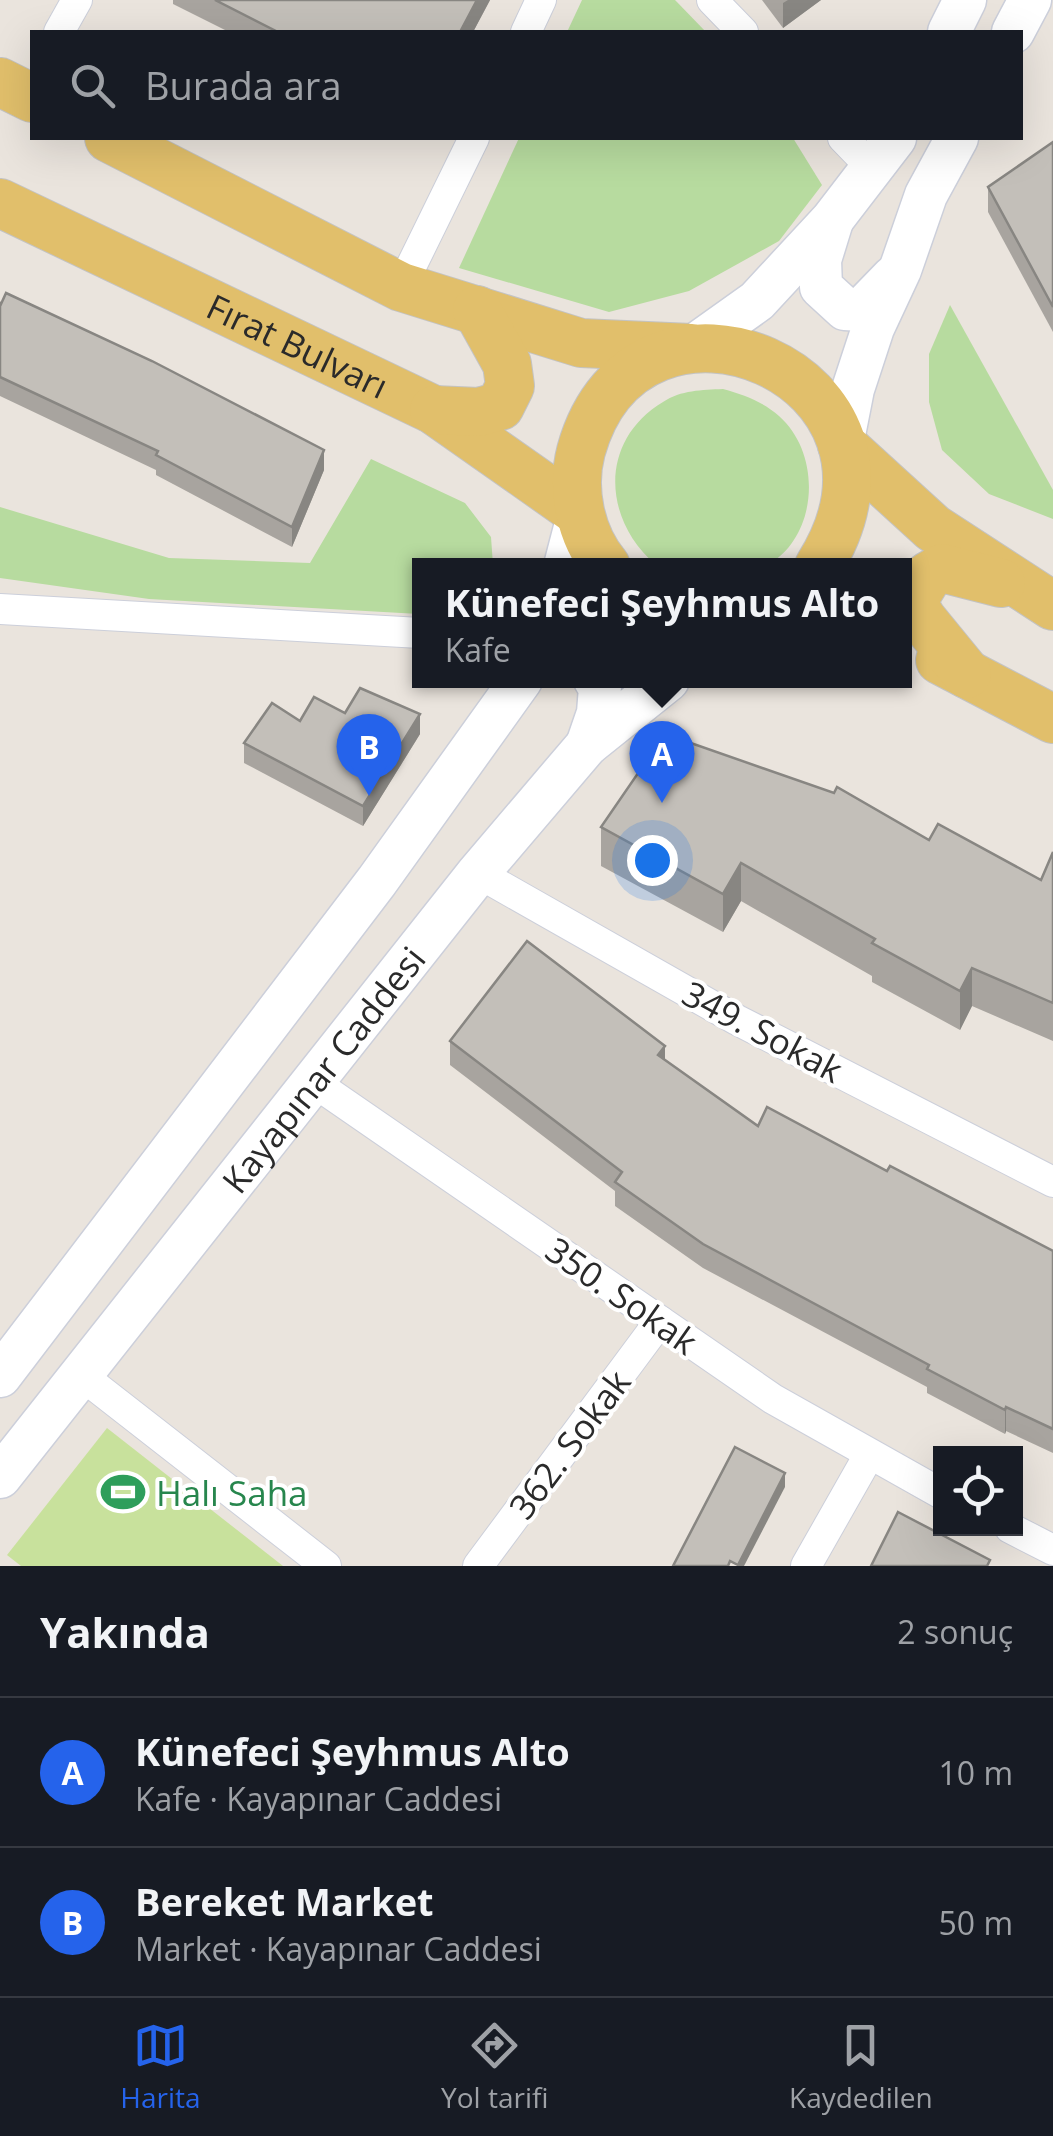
<!DOCTYPE html>
<html lang="tr">
<meta charset="utf-8">
<style>
:root{--surface:#171b24;--page:#242831;--text:#f1f3f6;--muted:#9ea1a6;--line:#363941;--accent:#2563eb}
body{margin:0;font-family:"Open Sans",sans-serif;background:var(--page);color:var(--text)}
.controls{position:absolute;right:30px;bottom:30px;display:grid;overflow:hidden;border-radius:0px;box-shadow:0 10px 40px #0002}
.controls button{width:90px;height:90px;display:grid;place-items:center;padding:0;border:0;border-bottom:2px solid var(--line);background:var(--surface);color:var(--text);font:50px sans-serif}
.you{position:absolute;left:652px;top:860px;width:35px;height:35px;margin:-25px;border:8px solid #fff;border-radius:50%;background:#1a73e8;box-shadow:0 0 0 15px #1a73e833}
.badge{display:grid;place-items:center;width:65px;height:65px;border-radius:50%;background:var(--accent);color:#fff;font-size:32px;font-weight:700}
.pin{position:absolute;translate:-50% -82px;filter:drop-shadow(0 2px 5px #0008)}
.pin::after{content:'';position:absolute;top:52px;width:35px;height:30px;background:inherit;clip-path:polygon(0 0,100% 0,50% 100%)}
.popup{position:absolute;left:412px;top:558px;width:500px;height:130px;box-sizing:border-box;display:grid;place-content:center;border-radius:0px;background:var(--surface);filter:drop-shadow(0 2px 8px #0005);font-size:32px;white-space:nowrap;color:var(--muted)}
.popup b{font-size:38px;color:var(--text)}
.popup::after{content:'';position:absolute;left:50%;top:100%;margin-left:-20px;border:20px solid transparent;border-top-color:var(--surface)}
.list{margin:0;padding:0;list-style:none}
h2{display:flex;justify-content:space-between;align-items:center;height:130px;margin:0;padding:0 40px;font-size:42px}
h2 small{font-size:32px;font-weight:400;color:var(--muted)}
.list li{display:grid;grid-template-columns:65px 1fr auto;gap:30px;align-items:center;box-sizing:border-box;height:150px;padding:0 40px;border-top:2px solid var(--line)}
.list b{display:block;font-size:38px;white-space:nowrap}
.list p{margin:0;font-size:32px;white-space:nowrap;color:var(--muted)}
.list em{font-size:32px;font-style:normal;color:var(--muted)}
.icon{flex:none;width:55px;height:55px;fill:none;stroke:currentColor;stroke-width:2;stroke-linecap:round;stroke-linejoin:round}
.map{position:relative;flex:none;width:1053px;height:1566px;overflow:hidden}
.search{position:absolute;background:var(--surface);box-shadow:0 10px 40px #0002;left:30px;right:30px;top:30px;height:110px;display:flex;align-items:center;gap:25px;box-sizing:border-box;padding:0 35px;border-radius:0px;color:var(--muted);font-size:38px}
.sheet{height:430px;background:var(--surface)}
nav{display:flex;justify-content:space-around;align-items:center;box-sizing:border-box;height:140px;border-top:2px solid var(--line);background:var(--surface);font-size:28px;color:var(--muted)}
nav a{display:grid;justify-items:center;gap:5px}
nav .on{color:var(--accent)}
.map>svg:first-child{display:block}
.green{fill:#b7db9f}
.pitch{fill:#c8e19c}
.lines{fill:none;stroke-linecap:round;stroke-linejoin:round}
.minor-casing{stroke:#cccfda;stroke-width:32}
.secondary-casing{stroke:#cccfda;stroke-width:45}
.primary-casing{stroke:#c3c3c3;stroke-width:50}
.minor{stroke:#fff;stroke-width:30}
.secondary{stroke:#fff;stroke-width:42}
.primary{stroke:#e1bf6b;stroke-width:48}
.wall{fill:#a8a49f}
.shaded-wall{fill:#888682}
.building{fill:#c3bfb9;stroke:#888682;stroke-width:2.5}
.labels{text-anchor:middle;dominant-baseline:central;stroke-width:8;stroke-linejoin:round;paint-order:stroke}
.street-label{font-size:35px;fill:#2a2a2a;stroke:#fff}
.leisure-label{font-size:35px;fill:#27864d;stroke:#fff;text-anchor:start}
</style>
<div class="map">
<svg width="1053" height="1566" viewBox="0 0 1053 1566">
<rect width="100%" height="100%" fill="#eae4dd"/>
<g class="green">
<polygon points="582,0 675,0 706,32 567,32"/>
<polygon points="519,138 793,138 822,185 779,241 689,291 609,312 459,268"/>
<polygon points="950,305 1053,490 1053,519 989,494 942,450 929,402 929,354"/>
<path d="M723,389c21,6 39,12 56,27 43,38 40,119 -11,149h-112c-53,-45 -58,-124 7,-163 18,-12 39,-12 60,-13z"/>
<polygon points="371,459 465,503 491,537 493,565 420,566 419,614 149,599 0,578 0,507 169,558 310,563"/>
</g>
<polygon class="pitch" points="107,1428 283,1566 21,1566 7,1555"/>
<g class="lines">
<g class="minor-casing">
<g id="minor">
<polyline points="712,0 743,32"/>
<polyline points="59,32 77,0"/>
<polyline points="526,32 541,0"/>
<polyline points="843,138 872,168"/>
<polyline points="401,287 474,138"/>
<polyline points="0,609 420,633"/>
<polyline points="478,873 737,1020 1053,1182"/>
<polyline points="312,1081 773,1399 940,1493"/>
<polyline points="81,1375 326,1566"/>
<polyline points="1010,1528 1053,1550"/>
<polyline points="478,1566 660,1321"/>
<polyline points="806,1566 869,1455"/>
</g>
</g>
<g class="secondary-casing">
<g id="secondary">
<polyline points="949,32 965,0"/>
<polyline points="1013,32 1030,0"/>
<polyline points="832,221 820,260 821,287 845,309 861,310 893,277"/>
<polyline points="691,348 757,301 832,220 895,138"/>
<polyline points="842,445 853,389 873,328 900,270 926,195 957,138"/>
<polyline points="565,566 579,512"/>
<polyline points="587,745 598,713 600,687 595,680"/>
<polyline points="0,1376 377,881 521,680"/>
<path id="s1" d="M0,1477l478,-604 109,-128 81,-65"/>
</g>
</g>
<g class="primary-casing">
<g id="primary">
<polyline points="0,82 32,98"/>
<polyline points="109,138 401,287 581,343 691,348"/>
<path id="s2" d="M0,203l434,207 145,102"/>
<polyline points="434,410 479,412 500,406 510,386 507,364 477,310"/>
<polyline points="842,445 933,528 1053,606"/>
<path d="M606,566c-26,-31 -35,-77 -25,-115 56,-202 358,-75 238,115"/>
<polyline points="940,660 1053,719"/>
<polyline points="967,674 922,619 912,602 928,576 942,568 1001,583"/>
</g>
</g>
<use href="#minor" class="minor"/>
<use href="#secondary" class="secondary"/>
<use href="#primary" class="primary"/>
</g>
<g class="wall">
<polygon points="173,0 490,0 473,32 229,32 173,4"/>
<polygon points="762,0 821,0 783,28"/>
<polygon points="1053,142 1053,332 988,212 988,187"/>
<polygon points="0,303 324,470 292,547 156,475 156,470 0,396"/>
<polygon points="300,721 420,734 363,826 244,763 244,743"/>
<polygon points="601,827 929,840 1041,880 1053,852 1053,1041 972,1006 960,1030 872,982 872,976 741,901 723,932 601,866"/>
<polygon points="450,1041 665,1060 758,1126 887,1171 1053,1251 1053,1453 1006,1431 1005,1434 927,1393 927,1387 703,1268 615,1206 615,1191 450,1065"/>
</g>
<g class="shaded-wall">
<polygon points="477,0 490,0 473,32 460,32"/>
<polygon points="788,0 821,0 783,28 783,3"/>
<polygon points="324,450 324,470 292,547 292,527"/>
<polygon points="420,714 420,734 363,826 363,806"/>
<polygon points="741,863 741,901 723,932 723,894"/>
<polygon points="972,968 972,1006 960,1030 960,991"/>
<polygon points="665,1046 665,1070 658,1055"/>
<polygon points="1006,1407 1006,1431 1005,1434 1005,1410"/>
<polygon points="785,1473 785,1487 744,1566 738,1566"/>
</g>
<g class="building">
<polygon points="215,0 477,0 460,32 278,32"/>
<polygon points="1053,142 1053,307 988,187"/>
<polygon points="6,293 152,361 324,450 292,527 156,455 158,451 0,377 0,303 1,304"/>
<polygon points="360,688 420,714 363,806 244,743 272,703 300,721 314,697 345,713"/>
<polygon points="665,734 834,793 837,787 929,840 938,824 1041,880 1053,852 1053,1003 972,968 960,991 872,943 875,939 741,863 723,894 601,827"/>
<polygon points="527,941 665,1046 658,1055 758,1126 767,1107 887,1171 890,1166 1053,1251 1053,1429 1006,1407 1005,1410 927,1369 929,1365 703,1244 615,1182 622,1172 450,1041"/>
<polygon points="735,1447 785,1473 738,1565 730,1561 728,1566 673,1566"/>
<polygon points="898,1512 990,1560 987,1566 871,1566"/>
</g>
<defs>
<g id="stadium-bare" transform="scale(3.45)"><path d="M0-5a6.5 5 0 1 0 0 10a6.5 5 0 1 0 0-10ZM-3.5-1.8h7v3.6h-7Z" fill="#2e9e5b" stroke="#fff" stroke-width="2.5" paint-order="stroke"/></g>
</defs>
<g fill-rule="evenodd">
<use href="#stadium-bare" x="123" y="1492"/>
</g>
<g class="labels">
<g class="street-label">
<text stroke="none"><textPath href="#s2" startOffset="330">Fırat Bulvarı</textPath></text>
<text transform="translate(763 1031) rotate(28)">349. Sokak</text>
<text stroke="none"><textPath href="#s1" startOffset="520">Kayapınar Caddesi</textPath></text>
<text transform="translate(622 1295) rotate(35)">350. Sokak</text>
<text transform="translate(569 1444) rotate(-53)">362. Sokak</text>
</g>
<g class="leisure-label">
<text x="156" y="1492">Halı Saha</text>
</g>
</g>
</svg>
<div class="controls">
<button><svg class="icon" aria-label="locate" viewBox="0 0 24 24"><circle cx="12" cy="12" r="6"/><path d="M12 2v4M12 18v4M2 12h4M18 12h4"/></svg></button>
</div>
<div class="you"></div>
<div class="pin badge" style="left:662px;top:803px">A</div>
<div class="popup"><b>Künefeci Şeyhmus Alto</b>Kafe</div>
<div class="pin badge" style="left:369px;top:796px">B</div>
<div class="search"><svg class="icon" aria-label="search" viewBox="0 0 24 24"><circle cx="10" cy="10" r="6"/><path d="M15 15l6 6"/></svg>Burada ara</div>
</div>
<section class="sheet">
<h2>Yakında<small>2 sonuç</small></h2>
<ul class="list">
<li><span class="badge">A</span><div><b>Künefeci Şeyhmus Alto</b><p>Kafe · Kayapınar Caddesi</p></div><em>10 m</em></li>
<li><span class="badge">B</span><div><b>Bereket Market</b><p>Market · Kayapınar Caddesi</p></div><em>50 m</em></li>
</ul>
</section>
<nav>
<a class="on"><svg class="icon" aria-label="map" viewBox="0 0 24 24"><path d="M3 6l6-2 6 2 6-2v14l-6 2-6-2-6 2zM9 4v14M15 6v14"/></svg>Harita</a>
<a><svg class="icon" aria-label="directions" viewBox="0 0 24 24"><path d="M12 3l9 9-9 9-9-9zM9 14v-3h6M13 9l2 2-2 2"/></svg>Yol tarifi</a>
<a><svg class="icon" aria-label="saved" viewBox="0 0 24 24"><path d="M7 4h10v16l-5-4-5 4z"/></svg>Kaydedilen</a>
</nav>
